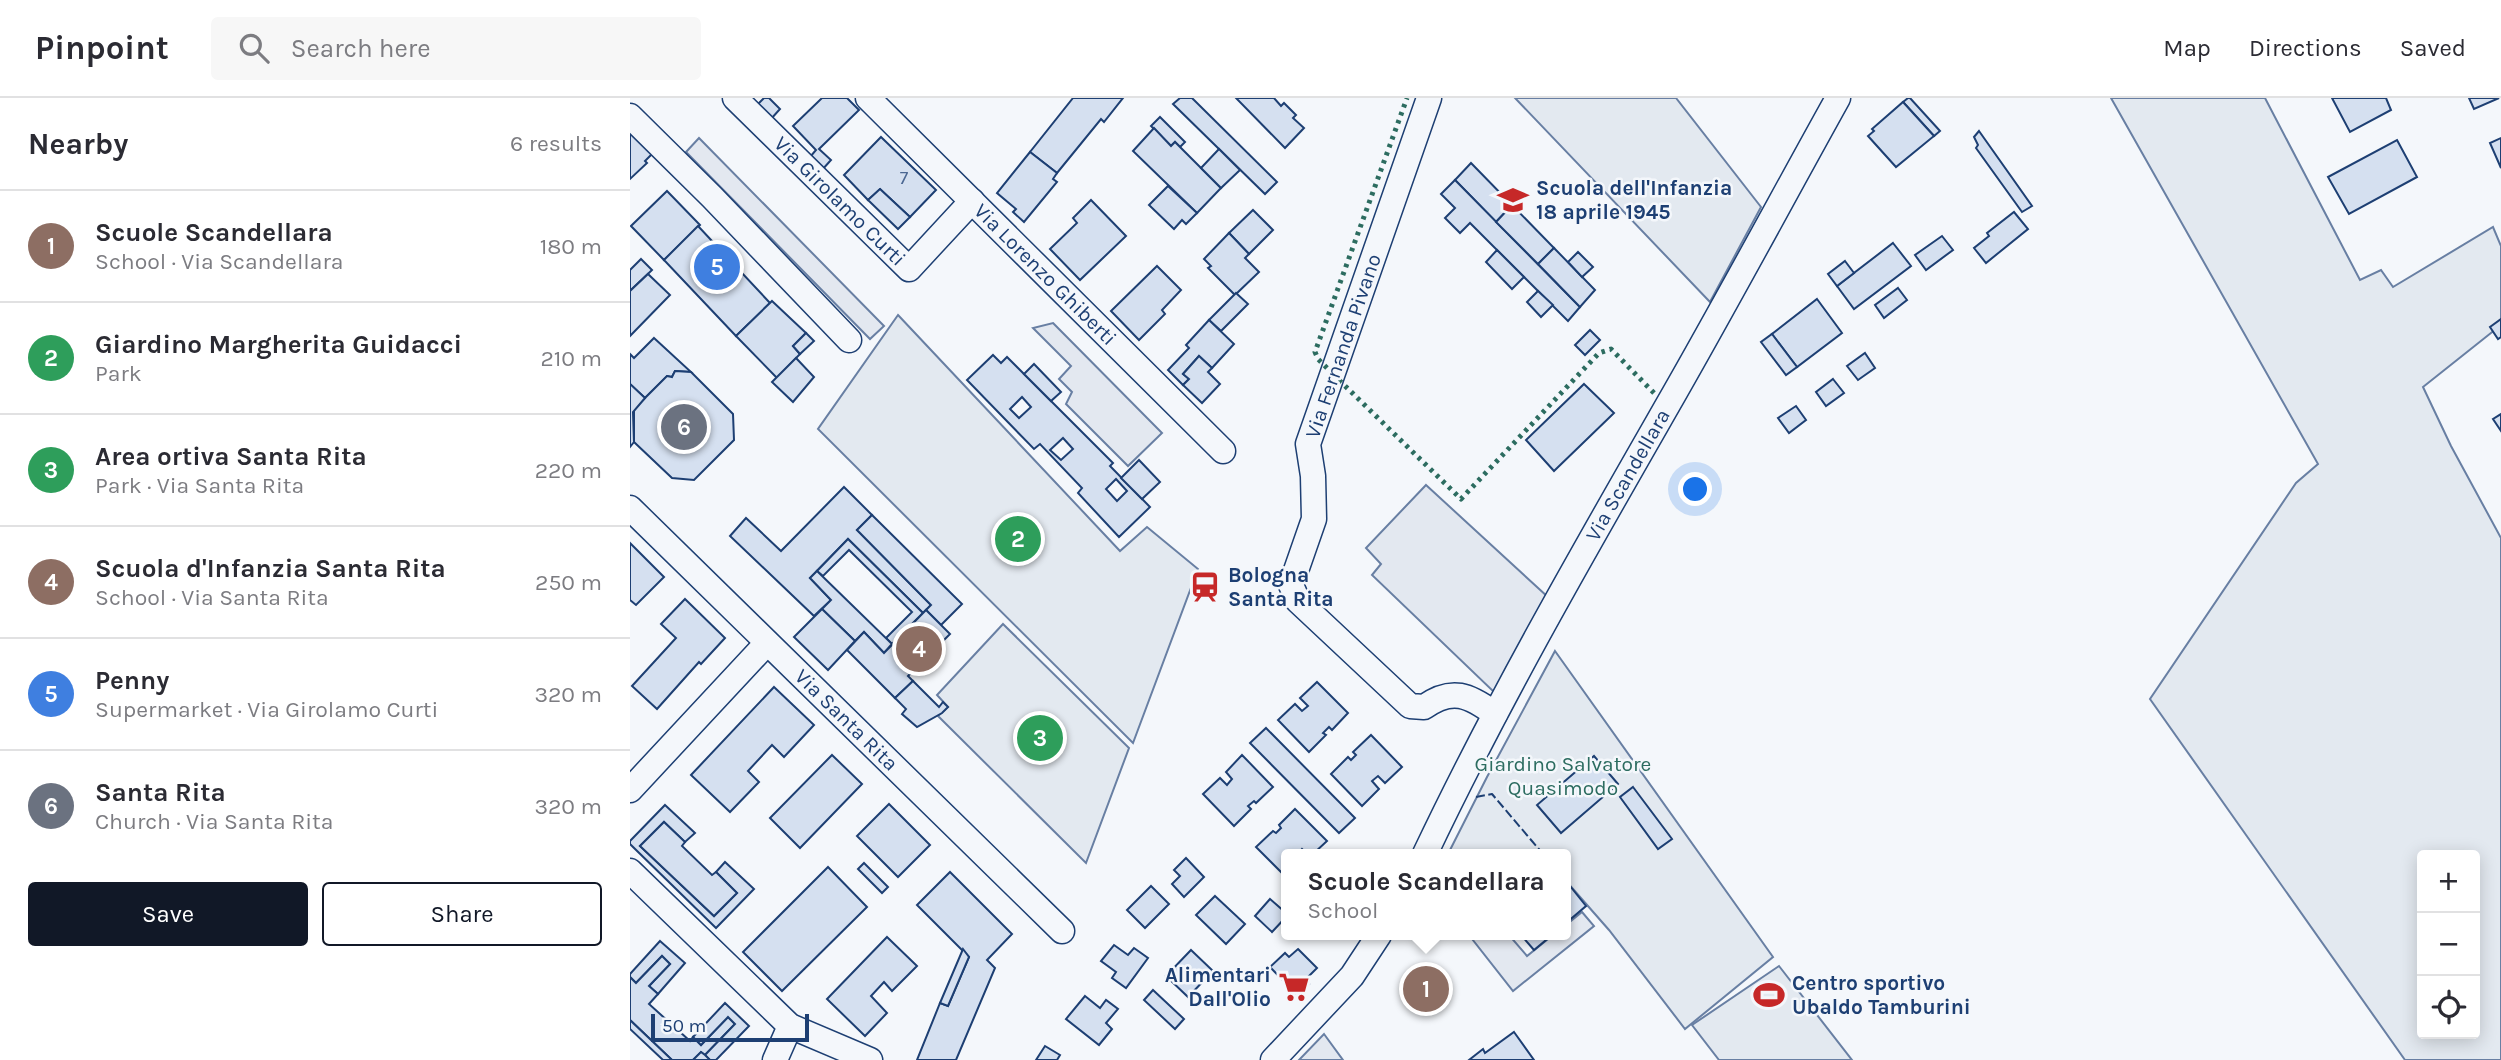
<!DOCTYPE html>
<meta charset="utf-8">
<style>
:root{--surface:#fff;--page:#f7f7f7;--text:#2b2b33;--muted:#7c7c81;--line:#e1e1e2;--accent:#111827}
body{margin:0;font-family:Karla,sans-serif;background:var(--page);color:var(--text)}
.controls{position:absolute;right:21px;bottom:21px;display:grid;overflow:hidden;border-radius:7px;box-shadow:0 4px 18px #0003}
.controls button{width:63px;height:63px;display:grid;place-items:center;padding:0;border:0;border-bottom:2px solid var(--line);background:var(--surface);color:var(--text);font:35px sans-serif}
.scale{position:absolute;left:21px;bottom:18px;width:158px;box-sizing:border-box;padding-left:7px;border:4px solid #1d3f73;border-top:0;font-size:19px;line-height:24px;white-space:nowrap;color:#1d3f73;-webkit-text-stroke:5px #f4f7fb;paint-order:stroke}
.you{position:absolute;left:1066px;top:392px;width:24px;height:24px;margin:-18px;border:5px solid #fff;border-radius:50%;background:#1a73e8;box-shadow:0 0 0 10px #1a73e833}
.badge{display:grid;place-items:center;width:46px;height:46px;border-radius:50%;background:var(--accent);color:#fff;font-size:23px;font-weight:700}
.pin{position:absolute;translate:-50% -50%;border:4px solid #fff;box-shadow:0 2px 7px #0006}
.popup{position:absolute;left:651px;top:751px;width:290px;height:91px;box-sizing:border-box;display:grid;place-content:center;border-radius:7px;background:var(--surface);filter:drop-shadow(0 2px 5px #0005);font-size:23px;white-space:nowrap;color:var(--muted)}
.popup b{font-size:26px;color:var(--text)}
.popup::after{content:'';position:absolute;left:50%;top:100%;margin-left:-14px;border:14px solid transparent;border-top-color:var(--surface)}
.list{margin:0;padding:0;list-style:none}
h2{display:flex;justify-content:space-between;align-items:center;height:91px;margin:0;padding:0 28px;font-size:30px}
h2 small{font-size:23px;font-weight:400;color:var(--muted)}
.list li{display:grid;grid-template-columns:46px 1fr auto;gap:21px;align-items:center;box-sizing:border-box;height:112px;padding:0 28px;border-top:2px solid var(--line)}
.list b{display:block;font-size:26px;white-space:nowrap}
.list p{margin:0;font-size:23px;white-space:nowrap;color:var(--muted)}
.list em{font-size:23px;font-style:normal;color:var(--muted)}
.actions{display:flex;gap:14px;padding:21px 28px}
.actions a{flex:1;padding:16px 0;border:2px solid var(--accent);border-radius:7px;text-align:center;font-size:24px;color:var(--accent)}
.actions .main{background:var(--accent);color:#fff}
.icon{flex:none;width:38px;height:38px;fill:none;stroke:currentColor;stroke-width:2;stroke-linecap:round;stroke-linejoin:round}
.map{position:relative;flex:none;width:1871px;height:962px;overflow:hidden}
header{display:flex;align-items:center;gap:42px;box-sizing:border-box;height:98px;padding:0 35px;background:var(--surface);border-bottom:2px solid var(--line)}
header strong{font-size:33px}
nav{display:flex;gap:38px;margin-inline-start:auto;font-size:24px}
.search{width:490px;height:63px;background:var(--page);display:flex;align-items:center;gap:18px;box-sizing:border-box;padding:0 24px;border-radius:7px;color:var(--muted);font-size:26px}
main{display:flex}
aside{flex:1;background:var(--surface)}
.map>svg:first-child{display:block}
.green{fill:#e3e9f0;stroke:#687fa3;stroke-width:2;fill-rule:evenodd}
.parking{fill:#e3e8f0;stroke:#687fa3;stroke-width:2}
.building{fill:#d5e0f0;stroke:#1d3f73;stroke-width:2;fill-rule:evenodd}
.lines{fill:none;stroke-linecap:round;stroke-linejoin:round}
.minor-casing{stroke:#1d3f73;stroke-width:27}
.minor{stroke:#f4f7fb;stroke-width:24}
.hedge{stroke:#2c6c60;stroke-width:5;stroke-dasharray:3.5 5;stroke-linecap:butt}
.fence{stroke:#1d3f73;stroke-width:2;stroke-dasharray:9 3.5;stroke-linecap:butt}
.labels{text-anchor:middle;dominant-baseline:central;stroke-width:5;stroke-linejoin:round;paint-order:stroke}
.number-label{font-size:18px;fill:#4b6792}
.poi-label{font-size:21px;font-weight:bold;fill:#1d3f73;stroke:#f4f7fb;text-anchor:start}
.street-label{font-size:21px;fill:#1d3f73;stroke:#f4f7fb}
.park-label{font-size:21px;fill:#2c6c60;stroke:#f4f7fb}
</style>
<header>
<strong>Pinpoint</strong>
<div class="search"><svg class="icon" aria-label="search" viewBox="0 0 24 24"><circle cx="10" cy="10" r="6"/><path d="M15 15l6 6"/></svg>Search here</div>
<nav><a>Map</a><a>Directions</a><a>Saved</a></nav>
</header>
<main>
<aside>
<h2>Nearby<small>6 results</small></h2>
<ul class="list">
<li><span class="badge" style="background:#8d6e63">1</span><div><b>Scuole Scandellara</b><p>School · Via Scandellara</p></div><em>180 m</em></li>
<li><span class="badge" style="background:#2e9e5b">2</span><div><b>Giardino Margherita Guidacci</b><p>Park</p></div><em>210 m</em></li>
<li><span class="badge" style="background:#2e9e5b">3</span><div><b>Area ortiva Santa Rita</b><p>Park · Via Santa Rita</p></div><em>220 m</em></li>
<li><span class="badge" style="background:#8d6e63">4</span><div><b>Scuola d'Infanzia Santa Rita</b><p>School · Via Santa Rita</p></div><em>250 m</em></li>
<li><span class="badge" style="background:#3f7fe0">5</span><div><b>Penny</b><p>Supermarket · Via Girolamo Curti</p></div><em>320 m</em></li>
<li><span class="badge" style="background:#6b7280">6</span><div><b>Santa Rita</b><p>Church · Via Santa Rita</p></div><em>320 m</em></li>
</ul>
<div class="actions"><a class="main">Save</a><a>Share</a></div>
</aside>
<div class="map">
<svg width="1871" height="962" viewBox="0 0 1871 962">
<rect width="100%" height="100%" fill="#f4f7fb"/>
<g class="green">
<polygon points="885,0 1046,0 1131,109 1080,204"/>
<path d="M1481,0h154l95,182 21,-10 12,17 100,-60 8,19v79l-78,62 28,59 50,92v522h-96l-255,-361 146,-216 22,-19zM1792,757h53v179h-53z"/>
<polygon points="268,217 490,453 517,429 568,471 503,645 188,331"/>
<polygon points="373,526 499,650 456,765 308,618 318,609 307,597"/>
<polygon points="925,553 1143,859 1055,931 979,832 936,783 936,756 913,756 910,753 905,756 818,756 857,679"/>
<polygon points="1149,868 1222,962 1089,962 1062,927"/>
</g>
<g class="parking">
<polygon points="69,40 254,228 240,241 56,54"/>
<polygon points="423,225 532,335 498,368 436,306 442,294 429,281 441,268 403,230"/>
<polygon points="796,387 919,500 866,596 742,477 751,466 736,450"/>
<polygon points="952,814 964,828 883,893 839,837 879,837 897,858 923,837 936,837 936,827"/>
<polygon points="694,936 713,962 669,962"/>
</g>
<g class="building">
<polygon points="134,0 139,0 150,11 141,21 127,7"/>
<polygon points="192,0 217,0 229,12 189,51 201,62 192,72 180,59 186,52 163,28"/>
<polygon points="443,0 493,0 474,24 471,21 427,75 400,54"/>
<polygon points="550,0 562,0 647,84 635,96 543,6"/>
<polygon points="606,0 644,0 651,8 654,5 666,17 663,20 674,30 655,50"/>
<polygon points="1278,0 1280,0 1310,33 1304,38 1273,4"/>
<polygon points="1702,0 1756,0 1761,12 1720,34"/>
<polygon points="1839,0 1869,0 1844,11"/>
<polygon points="1273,4 1304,38 1266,69 1238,38 1244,33 1242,31"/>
<polygon points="530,19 555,44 550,49 545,44 541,48 521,28"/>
<polygon points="524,30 541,48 545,44 591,90 567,115 503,53"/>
<polygon points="1349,33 1402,108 1392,114 1346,50 1348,47 1344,39"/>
<polygon points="0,34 23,55 15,63 17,65 0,81"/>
<polygon points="251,39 306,92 280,119 250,91 238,102 214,77"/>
<polygon points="1871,40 1871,70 1860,45"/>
<polygon points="1767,42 1787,79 1719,116 1698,79"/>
<polygon points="589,51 610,72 591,90 571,70"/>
<polygon points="400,54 427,75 423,81 427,84 394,124 383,114 386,111 367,95"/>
<polygon points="841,65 882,107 866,124 825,82"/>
<polygon points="825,82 950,209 938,223 840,125 830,135 815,120 825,110 811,96"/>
<polygon points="538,88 567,115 556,126 552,122 544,131 519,107"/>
<polygon points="250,91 280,119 268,131 238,102"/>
<polygon points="37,93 70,127 34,162 1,128"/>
<polygon points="461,102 496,138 450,182 420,151 447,125 443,120"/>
<polygon points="882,107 924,150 908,166 866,124"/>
<polygon points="623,112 643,132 619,156 599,135"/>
<polygon points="1384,114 1398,131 1356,165 1344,150 1359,138 1357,135"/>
<polygon points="68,128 140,205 106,238 34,162"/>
<polygon points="599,135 619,156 615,160 629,174 605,197 578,170 581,168 574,161"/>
<polygon points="1312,138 1323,152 1296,172 1285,157"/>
<polygon points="1263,145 1281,168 1224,211 1207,188"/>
<polygon points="924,150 965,192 950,209 908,166"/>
<polygon points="867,152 894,179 882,191 856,164"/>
<polygon points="948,154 963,169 952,179 938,164"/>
<polygon points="11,161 22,172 0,193 0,172"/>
<polygon points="1215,163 1224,175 1207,188 1198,176"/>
<polygon points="527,168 551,192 532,212 535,216 509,242 481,213"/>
<polygon points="18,176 40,197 0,238 0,193"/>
<polygon points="1268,190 1277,202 1254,220 1245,207"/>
<polygon points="908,193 923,207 911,219 897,204"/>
<polygon points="606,195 618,206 591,233 579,222"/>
<polygon points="1187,201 1212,235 1167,269 1142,236"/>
<polygon points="142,203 176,235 163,248 170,256 147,280 106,238"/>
<polygon points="1871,221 1871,239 1868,241 1860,229"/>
<polygon points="579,222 604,246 582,270 569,258 553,276 559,281 553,287 538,272 559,250 556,247"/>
<polygon points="960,232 970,242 955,257 945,247"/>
<polygon points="176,235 184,243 170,256 163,248"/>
<polygon points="1142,236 1167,269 1156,277 1131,244"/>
<polygon points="24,240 61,274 45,273 42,279 37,278 15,300 0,286 0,256 4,260"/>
<polygon points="1235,255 1245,270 1228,282 1217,268"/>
<path d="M363,257l8,8 6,-6 106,106 -3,3 40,41 -31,30 -41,-44 4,-5 -42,-44 -6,5 -67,-69zM392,299l9,10 -12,11 -9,-9zM433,340l10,11 -12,11 -11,-10zM486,381l11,12 -10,10 -11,-12z"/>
<polygon points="569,258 582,270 578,274 590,286 572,305 553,287 559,281 553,276"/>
<polygon points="166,260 184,279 163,304 142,284"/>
<polygon points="404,266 431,294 421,303 394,276"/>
<polygon points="45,273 61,274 103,316 104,342 64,382 42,380 4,344 4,311 37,278 42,279"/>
<polygon points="1203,281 1214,295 1196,308 1186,294"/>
<polygon points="0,286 15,300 3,314 4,344 0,349"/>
<polygon points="954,286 984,315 924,373 896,342"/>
<polygon points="1166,308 1176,322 1159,335 1148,320"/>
<polygon points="1871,316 1871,333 1863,321"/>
<polygon points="509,362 530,384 512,401 491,380"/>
<polygon points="214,389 242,417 227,432 301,507 293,515 218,441 180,480 201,502 184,518 100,438 116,420 151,453"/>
<polygon points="242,417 332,506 311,527 296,512 301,507 227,432"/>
<polygon points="218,441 293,515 262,546 256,540 282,514 219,452 193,478 187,473"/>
<polygon points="0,445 34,479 6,507 0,502"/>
<polygon points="187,473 262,546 254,555 234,534 225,543 192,511 201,502 180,480"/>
<polygon points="55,501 95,540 71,566 69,564 27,611 2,588 46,540 31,526"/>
<polygon points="192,511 225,543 198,572 164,539"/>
<polygon points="296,512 320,536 278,578 283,583 265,600 217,552 234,534 254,555"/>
<polygon points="283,583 309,609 313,604 318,609 312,615 287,629 272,616 276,611 265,600"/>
<polygon points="687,584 718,615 702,632 699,629 693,635 696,637 679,654 648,622 665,606 672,613 678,608 670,600"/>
<polygon points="144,589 184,627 154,659 142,647 118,673 129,684 100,714 61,677"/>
<polygon points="636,630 725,720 709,735 620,645"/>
<polygon points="741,637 772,669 755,685 748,678 742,683 749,691 732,708 701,676 718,659 721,662 726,657 723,654"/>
<polygon points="202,657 232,686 170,750 140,720"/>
<polygon points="612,657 643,689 626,705 624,703 618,708 621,711 604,728 573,696 590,680 597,687 602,681 596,674"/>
<polygon points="964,658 988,686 931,735 907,707"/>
<polygon points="1003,689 1042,741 1028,751 990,699"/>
<polygon points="259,706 300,747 268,779 227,738"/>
<polygon points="35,707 65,735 55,744 34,724 10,748 84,818 107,795 86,774 95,764 124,791 86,830 0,746 0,743"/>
<polygon points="665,711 697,743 683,756 677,756 672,751 668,756 656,756 656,779 626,749 643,733 646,735 651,730 649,727"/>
<polygon points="34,724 55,744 52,748 82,777 86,774 107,795 84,818 10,748"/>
<polygon points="556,760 574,779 554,799 542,786 550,778 544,772"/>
<polygon points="234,765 258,789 252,795 228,771"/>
<polygon points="198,769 237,809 152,893 113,854"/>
<polygon points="320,774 382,836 357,862 365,870 326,962 287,962 310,905 318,908 339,859 287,807"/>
<polygon points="936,783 956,808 936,825"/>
<polygon points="521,788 539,806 515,830 497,812"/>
<polygon points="585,798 615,826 596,846 566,817"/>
<polygon points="640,801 656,815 656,819 642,834 625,818"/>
<polygon points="891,837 922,837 904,852"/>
<polygon points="257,839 287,868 262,893 254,884 241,898 257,915 235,938 197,901"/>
<polygon points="30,843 55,865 28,896 19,888 40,866 32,858 6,885 0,879 0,876"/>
<polygon points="484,847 498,857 504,850 518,860 496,890 482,880 486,874 471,863"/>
<polygon points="333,851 339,859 318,908 310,905"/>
<polygon points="668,851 687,870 675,882 679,886 667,897 640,869 655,855 659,859"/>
<polygon points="561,852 583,873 558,899 536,878"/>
<polygon points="32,858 40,866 19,888 28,896 19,906 60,943 63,939 71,947 98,919 105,926 75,957 71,954 63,962 42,962 0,922 0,879 6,885"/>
<polygon points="523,892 554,921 545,931 514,902"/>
<polygon points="455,898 470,910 476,902 488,911 476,925 482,931 469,947 436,921"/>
<polygon points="95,905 119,928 86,962 80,962 75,957 105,926 98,919 71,947 63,939"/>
<polygon points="0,922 42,962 33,962 0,931"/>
<polygon points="884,934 904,962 839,962 853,951 855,955"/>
<polygon points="415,948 430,957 427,962 406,962"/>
<polygon points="71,954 75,957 80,962 63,962"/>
</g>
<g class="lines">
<g class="minor-casing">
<g id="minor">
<path id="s1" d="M105,0l174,171 63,-68"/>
<path id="s2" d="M238,0l355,353"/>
<path d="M799,0l-121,346 5,32 1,43 -23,66 7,16 112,105 14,1c28,-20 45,-12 71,7"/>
<polyline points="0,18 82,99 219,242"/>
<path id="s3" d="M0,410l432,423"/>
<polyline points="0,692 137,545"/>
<path id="s4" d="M795,756c75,-158 162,-308 249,-460 56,-98 109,-197 164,-296"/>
<polyline points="0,773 160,928 240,962"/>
<polyline points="145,962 160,928"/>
<polyline points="643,962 722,878 749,837"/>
</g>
</g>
<use href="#minor" class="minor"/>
<g class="hedge">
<polyline points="697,270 688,261 685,254 777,0"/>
<polyline points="709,282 831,401 969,255 981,251 1025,296"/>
</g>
<polyline class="fence" points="846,699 862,696 913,756"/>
</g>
<defs>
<g id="school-bare" transform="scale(2.415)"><path d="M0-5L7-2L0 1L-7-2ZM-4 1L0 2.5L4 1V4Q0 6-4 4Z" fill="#c62828" stroke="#f4f7fb" stroke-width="2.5" paint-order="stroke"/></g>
<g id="station-bare" transform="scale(2.415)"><path d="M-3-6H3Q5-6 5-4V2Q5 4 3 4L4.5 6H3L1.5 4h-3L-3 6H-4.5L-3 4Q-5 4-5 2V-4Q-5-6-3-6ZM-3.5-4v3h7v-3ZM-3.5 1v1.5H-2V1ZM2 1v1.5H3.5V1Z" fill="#c62828" stroke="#f4f7fb" stroke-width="2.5" paint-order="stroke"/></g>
<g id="supermarket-bare" transform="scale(2.415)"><path d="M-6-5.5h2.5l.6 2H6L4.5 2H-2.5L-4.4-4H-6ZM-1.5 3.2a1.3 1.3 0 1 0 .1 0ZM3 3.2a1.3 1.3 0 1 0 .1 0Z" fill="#c62828" stroke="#f4f7fb" stroke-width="2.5" paint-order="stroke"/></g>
<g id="stadium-bare" transform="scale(2.415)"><path d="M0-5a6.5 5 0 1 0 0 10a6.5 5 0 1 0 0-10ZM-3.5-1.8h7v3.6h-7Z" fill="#c62828" stroke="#f4f7fb" stroke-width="2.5" paint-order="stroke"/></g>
</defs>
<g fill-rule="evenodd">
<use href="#school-bare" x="883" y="102"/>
<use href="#station-bare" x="575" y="489"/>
<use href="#supermarket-bare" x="664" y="889"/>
<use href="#stadium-bare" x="1139" y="897"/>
</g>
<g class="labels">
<g class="number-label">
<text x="274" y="80">7</text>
</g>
<g class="poi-label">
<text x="906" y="90">Scuola dell'Infanzia<tspan x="906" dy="24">18 aprile 1945</tspan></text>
<text x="598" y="477">Bologna<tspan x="598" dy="24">Santa Rita</tspan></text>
<text x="641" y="877" text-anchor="end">Alimentari<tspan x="641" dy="24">Dall'Olio</tspan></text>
<text x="1162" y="885">Centro sportivo<tspan x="1162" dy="24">Ubaldo Tamburini</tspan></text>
</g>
<g class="street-label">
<text stroke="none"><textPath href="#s1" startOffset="147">Via Girolamo Curti</textPath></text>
<text stroke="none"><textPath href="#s2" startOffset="250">Via Lorenzo Ghiberti</textPath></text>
<text transform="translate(713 248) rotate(-71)">Via Fernanda Pivano</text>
<text stroke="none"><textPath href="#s4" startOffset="430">Via Scandellara</textPath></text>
<text stroke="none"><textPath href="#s3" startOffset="303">Via Santa Rita</textPath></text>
</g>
<g class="park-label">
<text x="933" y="666">Giardino Salvatore<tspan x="933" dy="24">Quasimodo</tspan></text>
</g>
</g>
</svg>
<div class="controls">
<button>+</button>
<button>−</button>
<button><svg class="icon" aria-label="locate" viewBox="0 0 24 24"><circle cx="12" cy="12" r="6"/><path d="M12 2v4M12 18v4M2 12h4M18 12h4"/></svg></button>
</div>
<div class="scale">50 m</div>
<div class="you"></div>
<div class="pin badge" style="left:796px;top:891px;background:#8d6e63">1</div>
<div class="popup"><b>Scuole Scandellara</b>School</div>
<div class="pin badge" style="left:388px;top:441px;background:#2e9e5b">2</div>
<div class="pin badge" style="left:410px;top:640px;background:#2e9e5b">3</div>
<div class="pin badge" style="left:289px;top:551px;background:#8d6e63">4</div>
<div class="pin badge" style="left:87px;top:169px;background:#3f7fe0">5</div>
<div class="pin badge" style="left:54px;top:329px;background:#6b7280">6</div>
</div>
</main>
